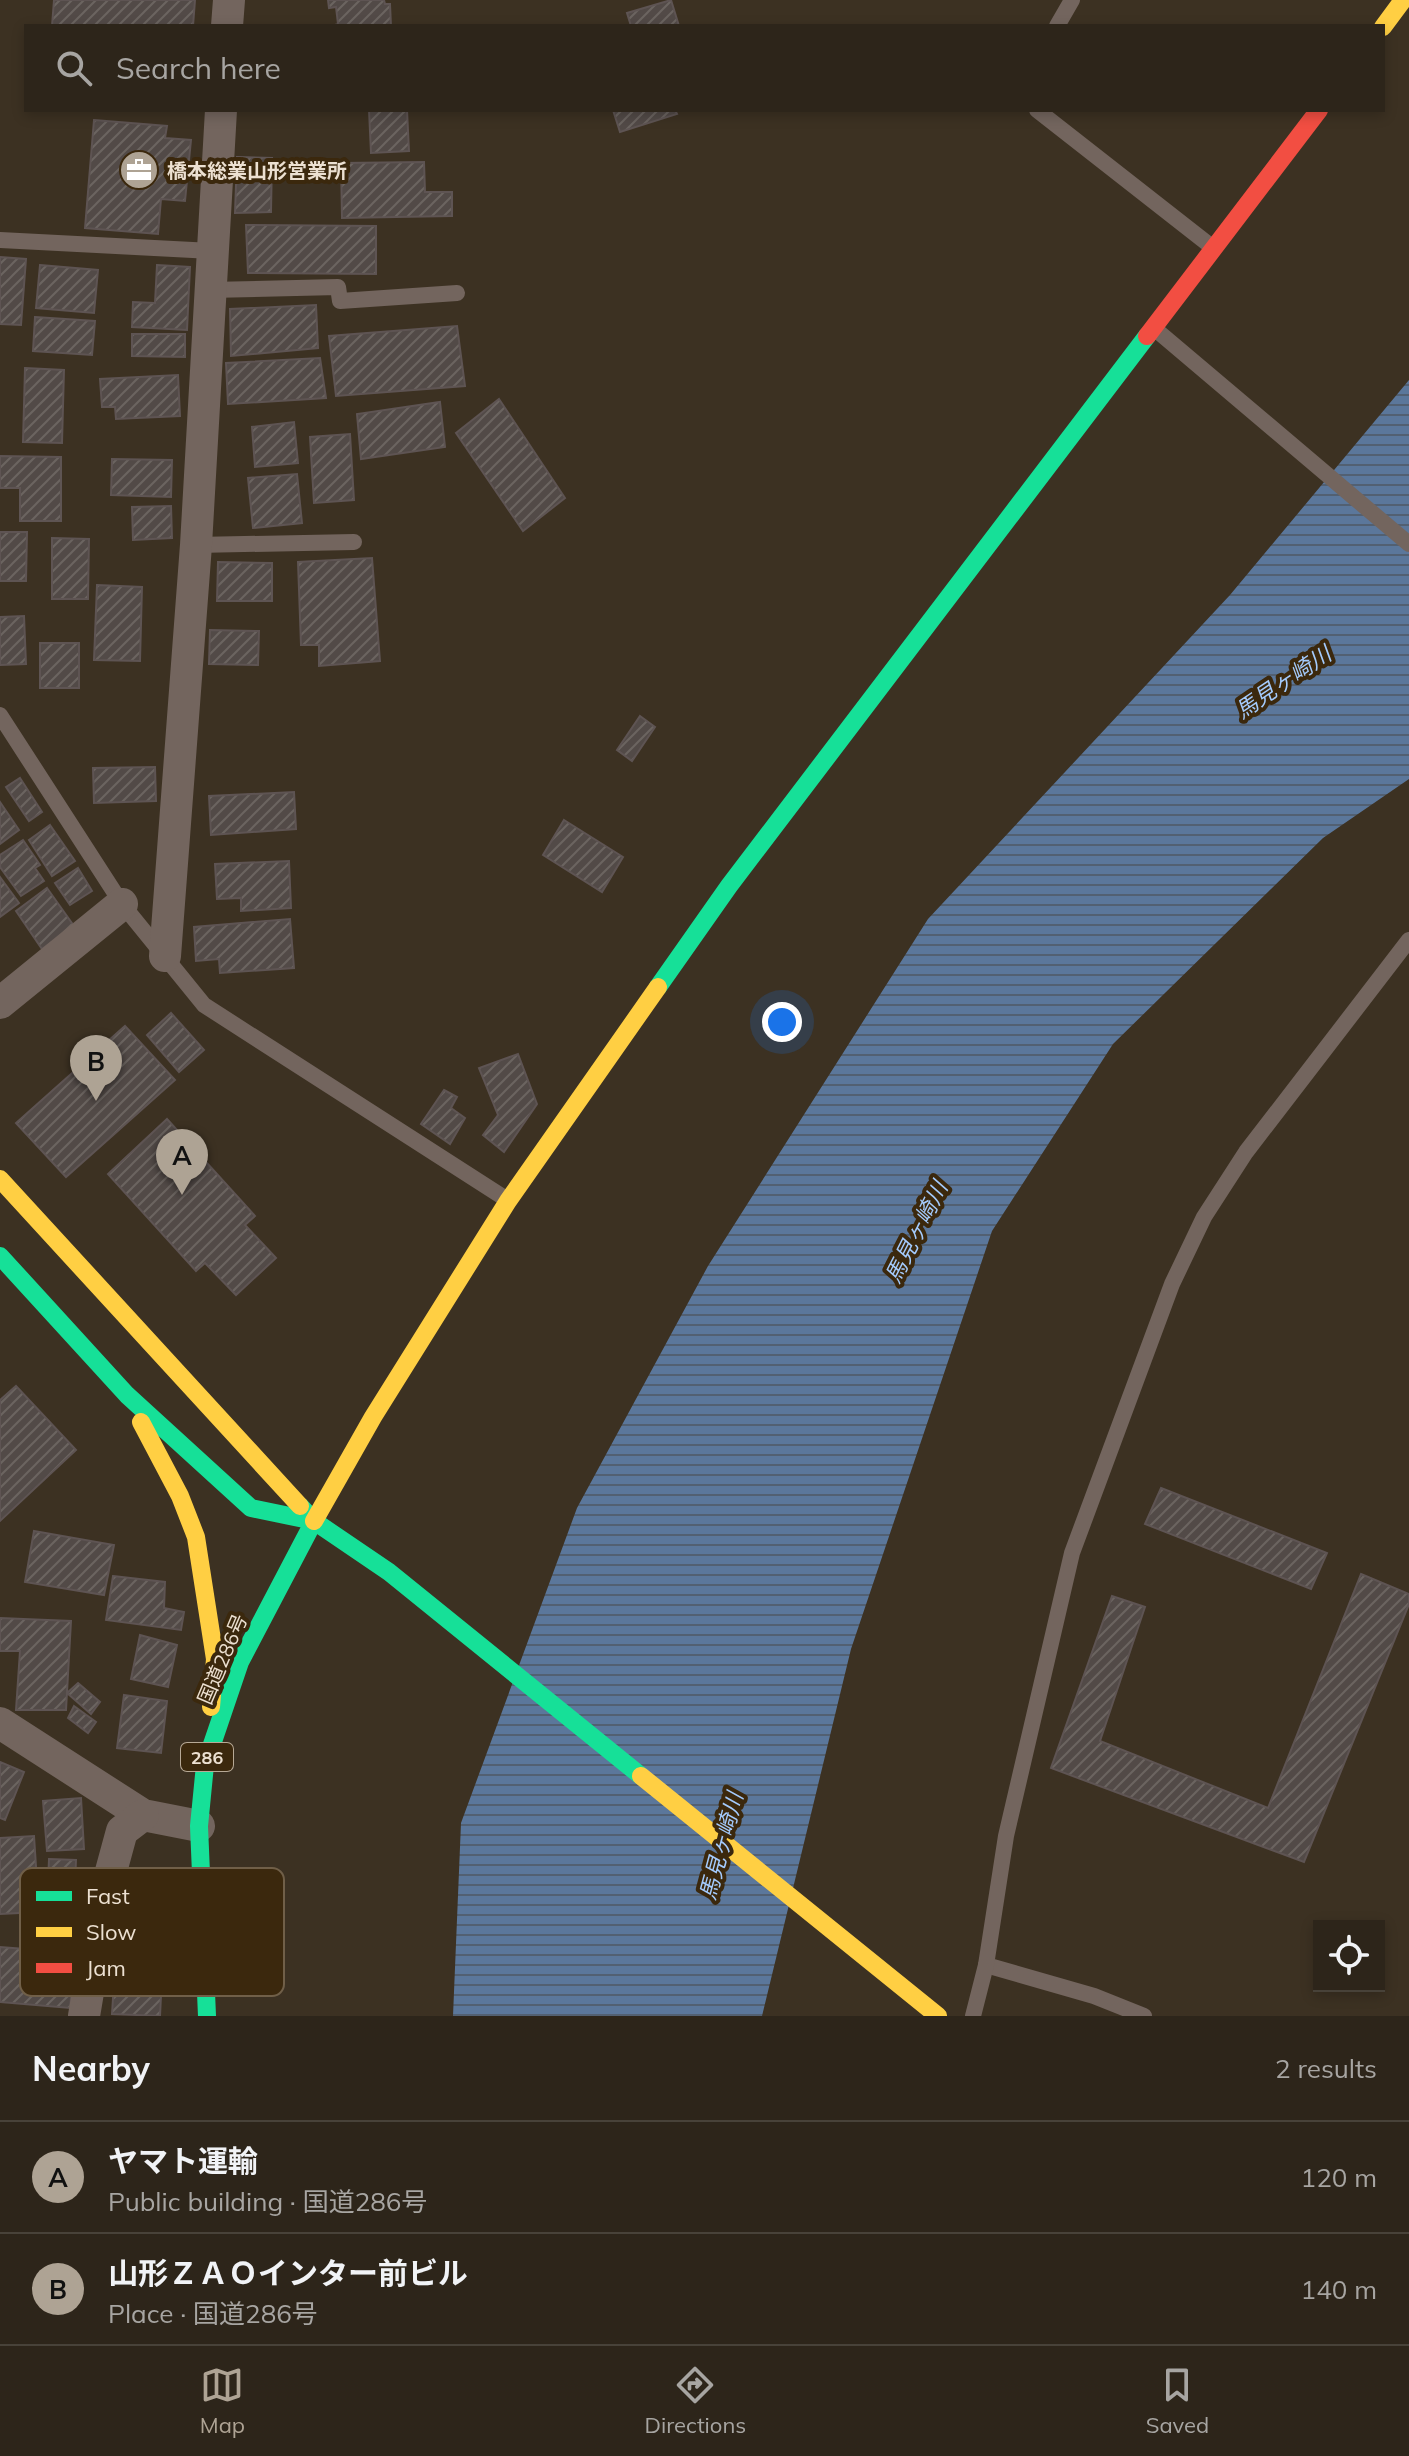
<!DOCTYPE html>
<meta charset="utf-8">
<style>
:root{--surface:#2d251a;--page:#393127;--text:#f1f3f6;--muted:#a7a5a2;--line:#484239;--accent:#aea394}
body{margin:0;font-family:Mulish,"Noto Sans JP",sans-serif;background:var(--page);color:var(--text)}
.controls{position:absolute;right:24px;bottom:24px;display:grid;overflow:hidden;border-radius:0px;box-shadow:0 4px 12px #0003}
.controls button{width:72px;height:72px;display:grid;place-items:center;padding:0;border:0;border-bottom:2px solid var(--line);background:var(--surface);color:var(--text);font:40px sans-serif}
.you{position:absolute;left:782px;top:1022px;width:28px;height:28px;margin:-20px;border:6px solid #fff;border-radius:50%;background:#1a73e8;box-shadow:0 0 0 12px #1a73e833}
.badge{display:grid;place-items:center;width:52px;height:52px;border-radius:50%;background:var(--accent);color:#111;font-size:26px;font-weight:700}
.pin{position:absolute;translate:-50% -66px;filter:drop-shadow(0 2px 4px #0008)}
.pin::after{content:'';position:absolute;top:42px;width:28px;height:24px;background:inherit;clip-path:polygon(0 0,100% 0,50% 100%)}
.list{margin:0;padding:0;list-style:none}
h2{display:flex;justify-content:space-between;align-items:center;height:104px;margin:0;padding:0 32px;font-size:34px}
h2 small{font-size:26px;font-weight:400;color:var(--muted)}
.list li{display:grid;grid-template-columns:52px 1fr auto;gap:24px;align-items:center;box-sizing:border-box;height:112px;padding:0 32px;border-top:2px solid var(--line)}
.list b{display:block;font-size:30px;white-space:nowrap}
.list p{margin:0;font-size:26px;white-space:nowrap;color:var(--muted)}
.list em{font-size:26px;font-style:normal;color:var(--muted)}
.icon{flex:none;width:44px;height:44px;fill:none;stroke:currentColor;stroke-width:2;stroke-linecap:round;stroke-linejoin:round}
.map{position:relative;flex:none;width:1409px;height:2016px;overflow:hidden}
.search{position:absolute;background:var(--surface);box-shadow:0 4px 12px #0003;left:24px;right:24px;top:24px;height:88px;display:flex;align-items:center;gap:20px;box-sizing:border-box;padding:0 28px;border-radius:0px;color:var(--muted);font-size:30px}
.sheet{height:328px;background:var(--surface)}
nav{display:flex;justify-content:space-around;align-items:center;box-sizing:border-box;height:112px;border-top:2px solid var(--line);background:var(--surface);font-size:22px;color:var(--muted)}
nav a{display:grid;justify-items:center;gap:4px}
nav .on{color:var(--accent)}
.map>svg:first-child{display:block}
.water{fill:url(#water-rules)}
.building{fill:url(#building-hatch);stroke:#5e5453;stroke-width:2}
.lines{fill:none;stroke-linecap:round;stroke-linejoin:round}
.lane{stroke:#73655e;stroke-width:16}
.street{stroke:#73655e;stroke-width:32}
.fast{stroke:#16e098;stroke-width:18}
.slow{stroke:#ffcf43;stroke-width:18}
.jam{stroke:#f24e42;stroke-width:18}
.labels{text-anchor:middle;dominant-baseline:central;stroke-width:8;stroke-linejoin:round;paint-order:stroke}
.shield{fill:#3b280d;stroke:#b7a996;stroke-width:2}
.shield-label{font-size:18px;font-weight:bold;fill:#ece0d1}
.poi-label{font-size:20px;font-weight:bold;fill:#ece0d1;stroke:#3b280d;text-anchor:start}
.street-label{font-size:20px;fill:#ece0d1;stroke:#3b280d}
.water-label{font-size:22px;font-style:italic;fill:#a4cbfd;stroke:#3b280d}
.key{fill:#3b280d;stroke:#705f48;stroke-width:2}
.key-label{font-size:22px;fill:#ece0d1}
</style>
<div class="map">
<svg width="1409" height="2016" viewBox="0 0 1409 2016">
<defs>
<pattern id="water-rules" width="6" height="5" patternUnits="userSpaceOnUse" patternTransform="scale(2)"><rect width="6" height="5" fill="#5b779b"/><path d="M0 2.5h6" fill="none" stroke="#526072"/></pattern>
<pattern id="building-hatch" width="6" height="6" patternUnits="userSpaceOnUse" patternTransform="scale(2)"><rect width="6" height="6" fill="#524a47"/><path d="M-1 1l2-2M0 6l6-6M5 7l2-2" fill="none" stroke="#6b6460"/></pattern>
</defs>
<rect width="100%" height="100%" fill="#3c3122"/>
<polygon class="water" points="1409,380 1409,779 1323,838 1113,1044 992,1231 851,1649 762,2016 453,2016 461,1823 577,1508 708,1266 928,919 1230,595"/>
<g class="building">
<polygon points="54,0 195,0 193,26 52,26"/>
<polygon points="328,0 384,0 385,4 390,4 391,26 332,26 338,24 336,7 329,8"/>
<polygon points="671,0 679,26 631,26 627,13"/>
<polygon points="369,110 407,110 409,151 371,153"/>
<polygon points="613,110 675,110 677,114 620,132"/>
<polygon points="94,120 167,126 165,138 191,140 185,201 161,199 158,234 85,228"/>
<polygon points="237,157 272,158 271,212 235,213"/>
<polygon points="424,162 425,192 452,192 452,216 342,218 341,163"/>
<polygon points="246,225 376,226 376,274 248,273"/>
<polygon points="0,257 26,259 21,325 0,324"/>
<polygon points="40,265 98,270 94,313 36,308"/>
<polygon points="157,265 190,267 187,330 132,327 133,302 155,303"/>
<polygon points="316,305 318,348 231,356 230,309"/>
<polygon points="35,317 95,321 92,355 33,351"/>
<polygon points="457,326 465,386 336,396 329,336"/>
<polygon points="132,334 185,334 185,357 132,356"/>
<polygon points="320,358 326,398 228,404 226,363"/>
<polygon points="25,368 64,370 62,443 23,442"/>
<polygon points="178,375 180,416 116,419 115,407 102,407 100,379"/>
<polygon points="499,399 565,498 523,531 456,433"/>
<polygon points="440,402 445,447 361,459 357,414"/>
<polygon points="294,422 298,463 255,467 252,427"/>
<polygon points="350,434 354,500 314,503 310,437"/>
<polygon points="0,456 61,457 61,521 20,521 20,488 0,488"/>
<polygon points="112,459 172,460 171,497 111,495"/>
<polygon points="297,474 302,523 253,528 248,478"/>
<polygon points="171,506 172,538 133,540 132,507"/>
<polygon points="0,532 27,532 26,581 0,581"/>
<polygon points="52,538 89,539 88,599 52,599"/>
<polygon points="372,558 380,661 319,666 319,645 301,645 298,562"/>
<polygon points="218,562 272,563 272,601 217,601"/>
<polygon points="97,585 142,587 140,661 94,660"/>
<polygon points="24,616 26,664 0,665 0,617"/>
<polygon points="210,630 259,631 258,665 209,664"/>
<rect x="40" y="643" width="39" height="45"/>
<polygon points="640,716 655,727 632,761 617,750"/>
<polygon points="155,767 156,801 94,803 93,768"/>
<polygon points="20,778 42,812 29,821 6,787"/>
<polygon points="294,792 296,829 211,835 209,796"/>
<polygon points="0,802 19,830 0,844"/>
<polygon points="564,820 623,857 602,892 543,855"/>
<polygon points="50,825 75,861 52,876 29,840"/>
<polygon points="23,840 40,865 35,868 44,881 21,896 0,867 0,855"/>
<polygon points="289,861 291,908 241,911 241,898 217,899 215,864"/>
<polygon points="78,868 92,891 70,905 55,883"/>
<polygon points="0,877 19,903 0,917"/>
<polygon points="47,888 74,926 42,949 16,911"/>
<polygon points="290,919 294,968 220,973 219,959 196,961 194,927"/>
<polygon points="171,1013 204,1050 179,1072 147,1035"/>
<polygon points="125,1026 175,1080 66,1177 16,1123"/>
<polygon points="518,1054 537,1104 504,1152 483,1135 498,1115 479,1068"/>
<polygon points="444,1090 457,1097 451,1108 465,1118 450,1144 421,1124"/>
<polygon points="167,1119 255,1216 245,1225 276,1258 236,1295 205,1263 196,1271 108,1174"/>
<polygon points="16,1386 76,1450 0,1521 0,1400"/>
<polygon points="1161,1488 1327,1553 1311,1589 1145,1524"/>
<polygon points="34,1531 114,1545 104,1595 25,1582"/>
<polygon points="1361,1574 1409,1594 1409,1604 1304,1862 1051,1768 1112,1596 1145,1607 1100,1741 1268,1808"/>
<polygon points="113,1576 165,1582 164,1608 184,1612 181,1630 106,1620"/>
<polygon points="0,1618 71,1621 66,1710 16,1710 20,1651 0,1651"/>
<polygon points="140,1635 177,1645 168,1687 131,1679"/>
<polygon points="78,1683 100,1702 91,1714 67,1693"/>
<polygon points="124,1695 167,1701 161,1753 117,1748"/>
<polygon points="74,1706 96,1722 88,1733 68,1718"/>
<polygon points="0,1762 24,1772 5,1820 0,1818"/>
<polygon points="81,1798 84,1849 47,1851 43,1801"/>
<polygon points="34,1836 39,1912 0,1914 0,1838"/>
<polygon points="49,1859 76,1860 75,1884 48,1884"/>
<polygon points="0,1947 75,1953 70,2008 0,2002"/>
<polygon points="116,1951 163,1955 160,2016 112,2014"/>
</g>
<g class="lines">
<g class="lane">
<polyline points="1057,26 1072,0"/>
<polyline points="1037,110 1212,247"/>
<polyline points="0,240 212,251"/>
<polyline points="209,290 338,287 340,301 457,293"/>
<polyline points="1155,329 1409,544"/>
<polyline points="196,545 354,542"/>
<polyline points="0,715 122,904 204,1005 506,1199"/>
<polyline points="986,1965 1094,1996 1144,2016"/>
<polyline points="973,2016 986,1965 1006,1836 1072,1553 1172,1284 1204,1217 1246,1152 1409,940"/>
</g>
<g class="street">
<polyline points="227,26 229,0"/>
<polyline points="165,956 196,545 221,110"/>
<polyline points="0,1003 122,904"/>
<polyline points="0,1723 143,1815 199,1826"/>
<polyline points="84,2016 104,1897 122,1831 143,1815"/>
</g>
<g class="fast">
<polyline points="658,987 729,886 1147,336"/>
<polyline points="0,1256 127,1395 251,1508 314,1521"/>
<polyline points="300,1506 314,1521 389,1572 641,1776"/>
<polyline points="207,2016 199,1826 205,1765 240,1662 314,1521"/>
</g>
<g class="slow">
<polyline points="1383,27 1403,0"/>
<polyline points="0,1179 300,1506"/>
<polyline points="141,1422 180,1496 196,1537 215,1659 211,1707"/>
<polyline points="314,1521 373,1417 508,1201 658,987"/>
<polyline points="641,1776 938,2016"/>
</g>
<polyline class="jam" points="1147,336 1319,110"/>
</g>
<defs>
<g id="office-disc" transform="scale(2)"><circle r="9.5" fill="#aea394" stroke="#3b280d"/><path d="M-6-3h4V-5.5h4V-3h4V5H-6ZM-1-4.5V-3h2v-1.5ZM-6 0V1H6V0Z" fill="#fff"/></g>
</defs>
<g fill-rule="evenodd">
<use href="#office-disc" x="139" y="170"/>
</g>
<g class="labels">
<rect class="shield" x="181" y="1743" width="52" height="28" rx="6"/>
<g class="shield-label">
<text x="207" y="1757">286</text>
</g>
<g class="poi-label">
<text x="167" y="170">橋本総業山形営業所</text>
</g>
<g class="street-label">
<text transform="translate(222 1659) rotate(-67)">国道286号</text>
</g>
<g class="water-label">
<text transform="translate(1283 682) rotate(-34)">馬見ヶ崎川</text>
<text transform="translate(916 1232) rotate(-63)">馬見ヶ崎川</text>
<text transform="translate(721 1846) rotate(-75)">馬見ヶ崎川</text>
</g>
</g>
<rect x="20" y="1868" width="264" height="128" rx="12" class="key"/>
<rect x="36" y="1891" width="36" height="10" fill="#16e098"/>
<rect x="36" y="1927" width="36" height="10" fill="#ffcf43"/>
<rect x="36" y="1963" width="36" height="10" fill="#f24e42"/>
<g class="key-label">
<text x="86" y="1904">Fast</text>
<text x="86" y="1940">Slow</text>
<text x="86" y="1976">Jam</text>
</g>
</svg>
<div class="controls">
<button><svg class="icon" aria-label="locate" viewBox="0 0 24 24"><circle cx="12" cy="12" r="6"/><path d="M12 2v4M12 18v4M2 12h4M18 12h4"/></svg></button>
</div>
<div class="you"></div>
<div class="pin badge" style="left:182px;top:1195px">A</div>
<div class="pin badge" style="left:96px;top:1101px">B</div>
<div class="search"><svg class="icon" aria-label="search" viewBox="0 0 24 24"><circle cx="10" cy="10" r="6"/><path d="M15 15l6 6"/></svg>Search here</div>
</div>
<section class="sheet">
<h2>Nearby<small>2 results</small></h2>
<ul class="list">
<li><span class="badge">A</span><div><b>ヤマト運輸</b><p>Public building · 国道286号</p></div><em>120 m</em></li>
<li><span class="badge">B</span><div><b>山形ＺＡＯインター前ビル</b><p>Place · 国道286号</p></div><em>140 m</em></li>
</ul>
</section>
<nav>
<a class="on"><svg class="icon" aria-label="map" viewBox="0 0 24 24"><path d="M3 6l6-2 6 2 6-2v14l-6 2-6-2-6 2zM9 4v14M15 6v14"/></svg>Map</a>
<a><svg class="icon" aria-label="directions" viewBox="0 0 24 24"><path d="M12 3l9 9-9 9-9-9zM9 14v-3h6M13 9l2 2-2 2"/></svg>Directions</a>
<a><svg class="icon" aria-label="saved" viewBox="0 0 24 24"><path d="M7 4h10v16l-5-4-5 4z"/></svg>Saved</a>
</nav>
